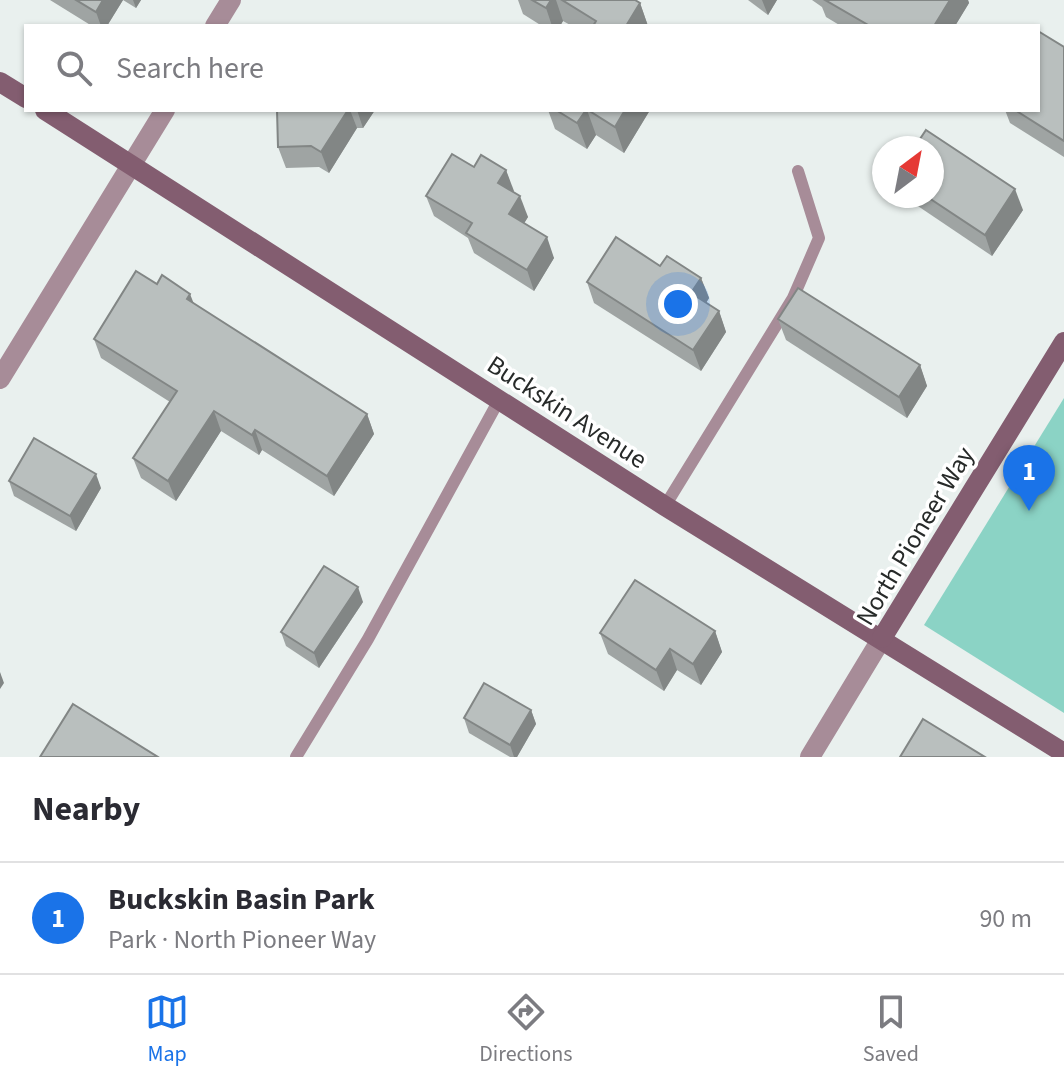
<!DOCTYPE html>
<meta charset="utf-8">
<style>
:root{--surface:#fff;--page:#f7f7f7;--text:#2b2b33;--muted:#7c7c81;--line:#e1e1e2;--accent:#1a73e8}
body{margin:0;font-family:"Source Sans 3",sans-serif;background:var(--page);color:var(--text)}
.compass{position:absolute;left:872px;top:136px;width:72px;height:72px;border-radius:50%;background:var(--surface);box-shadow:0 2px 6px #0004;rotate:32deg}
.you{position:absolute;left:678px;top:304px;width:28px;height:28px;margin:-20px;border:6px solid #fff;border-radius:50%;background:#1a73e8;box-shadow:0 0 0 12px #1a73e833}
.badge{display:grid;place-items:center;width:52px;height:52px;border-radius:50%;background:var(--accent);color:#fff;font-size:26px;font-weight:700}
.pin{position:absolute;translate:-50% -66px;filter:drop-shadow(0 2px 4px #0008)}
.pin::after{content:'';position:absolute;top:42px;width:28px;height:24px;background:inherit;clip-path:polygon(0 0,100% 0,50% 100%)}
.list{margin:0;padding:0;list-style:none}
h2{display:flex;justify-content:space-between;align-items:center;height:104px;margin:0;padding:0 32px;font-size:34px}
h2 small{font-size:26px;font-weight:400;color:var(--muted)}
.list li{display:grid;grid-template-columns:52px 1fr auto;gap:24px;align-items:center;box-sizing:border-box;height:112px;padding:0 32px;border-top:2px solid var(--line)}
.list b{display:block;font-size:30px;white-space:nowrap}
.list p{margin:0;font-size:26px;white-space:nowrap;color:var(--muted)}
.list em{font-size:26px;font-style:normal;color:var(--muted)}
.icon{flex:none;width:44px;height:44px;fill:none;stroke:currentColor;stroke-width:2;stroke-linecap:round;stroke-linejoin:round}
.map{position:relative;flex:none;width:1064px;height:757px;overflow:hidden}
.search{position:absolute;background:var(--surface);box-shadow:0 2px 6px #0004;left:24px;right:24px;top:24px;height:88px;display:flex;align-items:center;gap:20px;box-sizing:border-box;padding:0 28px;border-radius:0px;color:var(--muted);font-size:30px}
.sheet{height:216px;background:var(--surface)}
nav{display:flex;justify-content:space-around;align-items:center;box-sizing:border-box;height:112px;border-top:2px solid var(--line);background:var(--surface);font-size:22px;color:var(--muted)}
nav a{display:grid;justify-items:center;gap:4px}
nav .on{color:var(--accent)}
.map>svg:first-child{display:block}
.green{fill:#8bd3c5}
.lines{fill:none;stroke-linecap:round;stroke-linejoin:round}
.lane{stroke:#a78c98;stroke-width:12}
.street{stroke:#a78c98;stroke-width:20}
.secondary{stroke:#835d70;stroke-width:20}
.wall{fill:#9fa4a3}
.shaded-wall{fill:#828685}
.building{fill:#b9bfbe;stroke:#828685;stroke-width:2}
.labels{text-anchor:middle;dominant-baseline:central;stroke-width:7;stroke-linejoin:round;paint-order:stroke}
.street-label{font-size:26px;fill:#272a29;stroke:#fff}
</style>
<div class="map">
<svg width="1064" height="757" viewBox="0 0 1064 757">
<rect width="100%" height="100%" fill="#e9f0ee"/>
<polygon class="green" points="1064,398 1064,713 924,625"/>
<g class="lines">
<g class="lane">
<polyline points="665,506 793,298 819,238 798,171"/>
<polyline points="296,757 368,639 499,400"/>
</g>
<g class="street">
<polyline points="215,26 231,0"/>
<polyline points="0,379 165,110"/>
<polyline points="810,757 882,638"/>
</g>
<g class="secondary">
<polyline points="0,82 26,98"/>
<polyline points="45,110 665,506 1064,753"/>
<polyline points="882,638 1064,342"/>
</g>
</g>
<g class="wall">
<polygon points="50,0 141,0 136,8 123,0 107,26 92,26"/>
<polygon points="518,0 635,0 640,3 648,26 572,26 563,21 560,26 542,26 523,14"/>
<polygon points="748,0 777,0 768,15"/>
<polygon points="812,0 968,0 969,3 955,26 841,26 826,17 822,7"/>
<polygon points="1064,47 1064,157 1010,123 1005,110 1038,110"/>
<polygon points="277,110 375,110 363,128 357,128 329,173 319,167 286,168 278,147"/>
<polygon points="548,110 650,110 624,153 596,135 587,149 555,129"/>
<polygon points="474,167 506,170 513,192 528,217 524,223 554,258 534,291 474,253 468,238 434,216 426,196"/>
<polygon points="903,196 932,196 1023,210 992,256"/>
<polygon points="660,266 701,278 709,298 706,303 719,311 726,332 701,371 594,303 587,282"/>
<polygon points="157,284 194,304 367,414 374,434 334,496 262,450 259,455 221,431 176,501 141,478 133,458 170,402 101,358 94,339"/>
<polygon points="778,319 920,365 927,386 907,418 786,340"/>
<polygon points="9,481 101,488 76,531 14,496"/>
<polygon points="363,602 319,668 286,646 281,632"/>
<polygon points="715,631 722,652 701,685 677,670 664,691 608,654 600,633"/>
<polygon points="531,710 536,724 517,757 510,757 469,733 464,718"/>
</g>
<g class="shaded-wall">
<polygon points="103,0 123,0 107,26 101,26 96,12"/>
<polygon points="133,0 141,0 136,8"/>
<polygon points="551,0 556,0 563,21 560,26 552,26 546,8"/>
<polygon points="762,0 777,0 768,15"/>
<polygon points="950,0 968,0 969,3 955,26 934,26"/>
<polygon points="640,3 648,26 626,26"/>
<polygon points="348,110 350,110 357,128 329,173 321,152"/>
<polygon points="357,110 375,110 363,128"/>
<polygon points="586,110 587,110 596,135 587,149 577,123"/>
<polygon points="625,110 650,110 624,153 615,127"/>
<polygon points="506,170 514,191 506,204 498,183"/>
<polygon points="1015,189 1023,210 992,256 985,235"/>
<polygon points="520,196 528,217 517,235 509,214"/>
<polygon points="547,237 554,258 534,291 527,270"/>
<polygon points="701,278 709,298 699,314 691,293"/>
<polygon points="190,294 198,314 187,299"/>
<polygon points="719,311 726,332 701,371 693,350"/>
<polygon points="920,365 927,386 907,418 899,397"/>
<polygon points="214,411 221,431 176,501 168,481"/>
<polygon points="367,414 374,434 334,496 327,476"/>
<polygon points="255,430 262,450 259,455 252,435"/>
<polygon points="96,474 101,488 76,531 70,516"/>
<polygon points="358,587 363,602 319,668 314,653"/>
<polygon points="715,631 722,652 701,685 693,664"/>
<polygon points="670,649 677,670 664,691 656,670"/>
<polygon points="0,672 4,683 0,689"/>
<polygon points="531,710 536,724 517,757 514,757 510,745"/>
</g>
<g class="building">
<polygon points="76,0 103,0 96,12"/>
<polygon points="532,0 551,0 546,8"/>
<polygon points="562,0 635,0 640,3 626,26 593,26 596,21"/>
<polygon points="825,0 950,0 934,26 870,26"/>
<polygon points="1038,31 1064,47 1064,141 1015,110 1038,110"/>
<polygon points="277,110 348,110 321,152 311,146 278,147"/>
<polygon points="556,110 586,110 577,123"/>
<polygon points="588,110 625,110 615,127"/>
<polygon points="926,130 1015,189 985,235 926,196 932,196 932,148 914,148"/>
<polygon points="452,154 474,167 481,155 506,170 498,183 520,196 509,214 547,237 527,270 466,233 472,223 426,196"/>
<polygon points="616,237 660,266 667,256 701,278 691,293 719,311 693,350 587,282"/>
<polygon points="136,271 157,284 162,275 190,294 187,299 367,414 327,476 255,430 252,435 214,411 168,481 133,458 177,391 94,339"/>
<polygon points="798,288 920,365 899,397 778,319"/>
<polygon points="34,438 96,474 70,516 9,481"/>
<polygon points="324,566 358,587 314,653 281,632"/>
<polygon points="635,580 715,631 693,664 670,649 656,670 600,633"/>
<polygon points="484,683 531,710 510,745 464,718"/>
<polygon points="73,704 158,757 40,757"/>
<polygon points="923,719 985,757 900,757"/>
</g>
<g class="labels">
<g class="street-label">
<text transform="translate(567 412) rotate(33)">Buckskin Avenue</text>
<text transform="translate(915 536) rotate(-59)">North Pioneer Way</text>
</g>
</g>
</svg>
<svg class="compass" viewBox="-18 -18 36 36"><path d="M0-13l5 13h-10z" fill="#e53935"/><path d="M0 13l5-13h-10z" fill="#7c7c81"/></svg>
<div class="you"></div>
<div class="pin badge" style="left:1029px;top:511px">1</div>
<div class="search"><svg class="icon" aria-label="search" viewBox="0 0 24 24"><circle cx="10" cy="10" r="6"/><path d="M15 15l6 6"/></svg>Search here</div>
</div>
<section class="sheet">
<h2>Nearby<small></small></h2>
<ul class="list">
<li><span class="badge">1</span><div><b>Buckskin Basin Park</b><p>Park · North Pioneer Way</p></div><em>90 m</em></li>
</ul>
</section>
<nav>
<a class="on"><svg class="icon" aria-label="map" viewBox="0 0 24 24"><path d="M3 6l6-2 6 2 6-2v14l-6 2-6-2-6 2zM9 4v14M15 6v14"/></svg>Map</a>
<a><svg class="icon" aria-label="directions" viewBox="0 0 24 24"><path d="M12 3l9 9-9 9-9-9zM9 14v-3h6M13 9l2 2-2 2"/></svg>Directions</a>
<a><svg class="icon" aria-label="saved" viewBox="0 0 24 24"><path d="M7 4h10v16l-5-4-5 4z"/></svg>Saved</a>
</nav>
